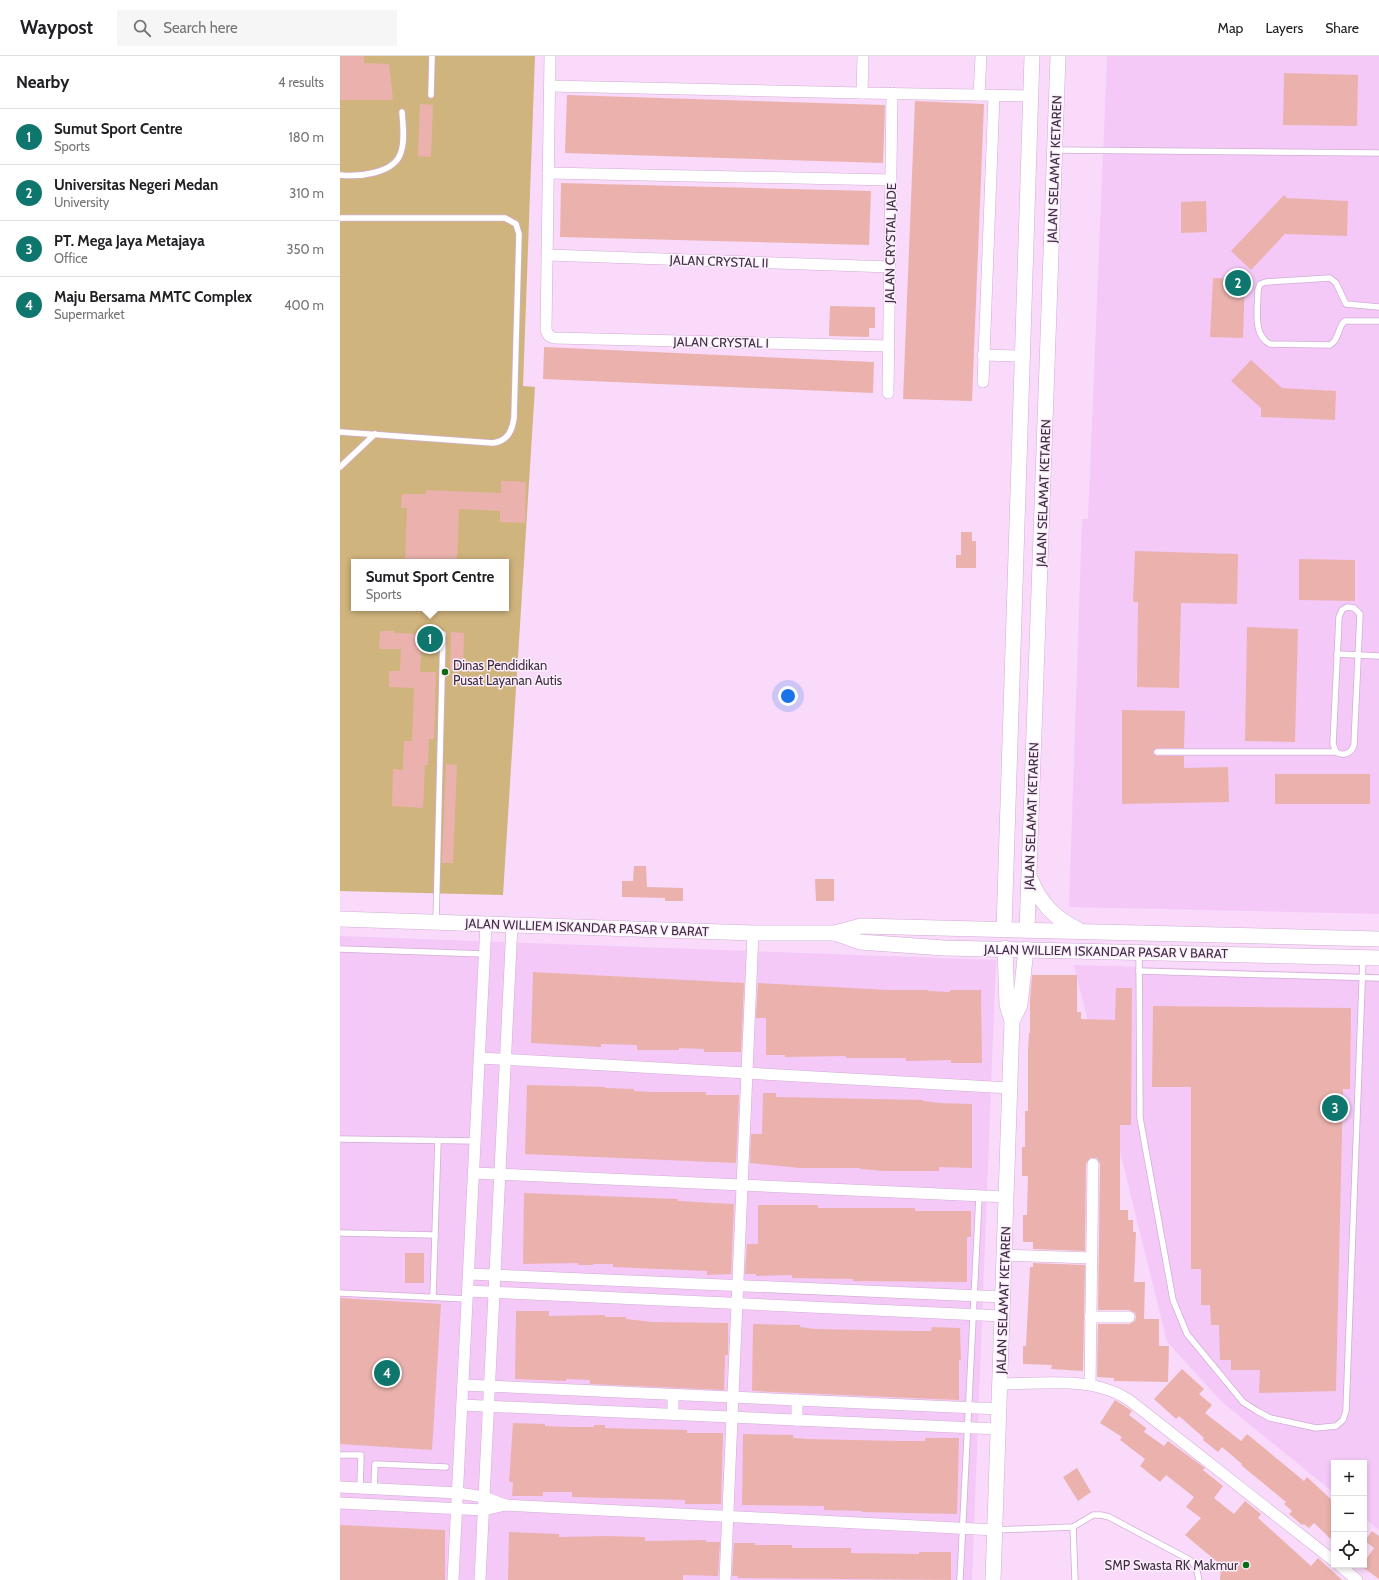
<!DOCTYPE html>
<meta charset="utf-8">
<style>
:root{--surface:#fff;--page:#f6f6f6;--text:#202124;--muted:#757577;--line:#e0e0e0;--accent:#0f766e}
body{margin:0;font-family:Cabin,sans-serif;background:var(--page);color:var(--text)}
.controls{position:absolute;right:12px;bottom:12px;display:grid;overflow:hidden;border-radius:0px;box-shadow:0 2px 6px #0003}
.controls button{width:36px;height:36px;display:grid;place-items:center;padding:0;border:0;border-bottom:1px solid var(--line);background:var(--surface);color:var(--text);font:20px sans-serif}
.you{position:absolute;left:448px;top:640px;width:14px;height:14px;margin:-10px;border:3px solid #fff;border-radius:50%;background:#1a73e8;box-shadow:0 0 0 6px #1a73e833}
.badge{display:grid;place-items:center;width:26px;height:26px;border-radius:50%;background:var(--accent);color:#fff;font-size:13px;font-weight:700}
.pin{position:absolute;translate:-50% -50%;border:2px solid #fff;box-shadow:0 1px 4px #0006}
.popup{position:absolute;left:11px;top:503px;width:158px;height:52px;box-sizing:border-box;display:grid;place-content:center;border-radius:0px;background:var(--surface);filter:drop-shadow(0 1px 3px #0005);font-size:13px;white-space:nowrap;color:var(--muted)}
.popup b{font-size:15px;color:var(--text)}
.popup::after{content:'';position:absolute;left:50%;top:100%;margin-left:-8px;border:8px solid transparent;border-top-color:var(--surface)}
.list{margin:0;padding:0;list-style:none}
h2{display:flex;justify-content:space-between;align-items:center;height:52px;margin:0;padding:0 16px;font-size:17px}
h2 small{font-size:13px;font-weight:400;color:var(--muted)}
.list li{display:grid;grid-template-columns:26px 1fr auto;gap:12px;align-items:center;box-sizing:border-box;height:56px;padding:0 16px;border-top:1px solid var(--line)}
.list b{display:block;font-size:15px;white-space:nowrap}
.list p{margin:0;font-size:13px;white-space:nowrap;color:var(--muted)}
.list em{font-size:13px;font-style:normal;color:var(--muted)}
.icon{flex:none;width:22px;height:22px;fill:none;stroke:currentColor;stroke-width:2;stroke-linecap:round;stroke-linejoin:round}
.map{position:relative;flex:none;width:1039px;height:1524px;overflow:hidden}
header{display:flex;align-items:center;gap:24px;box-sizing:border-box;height:56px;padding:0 20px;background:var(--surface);border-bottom:1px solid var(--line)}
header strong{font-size:19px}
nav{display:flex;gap:22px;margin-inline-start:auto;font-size:14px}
.search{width:280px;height:36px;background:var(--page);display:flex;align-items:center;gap:10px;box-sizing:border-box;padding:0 14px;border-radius:0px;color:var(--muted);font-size:15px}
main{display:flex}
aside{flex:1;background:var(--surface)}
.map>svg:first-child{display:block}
.built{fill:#f4c9f8}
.green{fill:#d0b47d;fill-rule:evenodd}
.building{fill:#ebb2ad}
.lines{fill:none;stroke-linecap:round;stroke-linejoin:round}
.lane-casing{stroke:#d1add4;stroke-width:7}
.street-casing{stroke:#d1add4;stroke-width:12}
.secondary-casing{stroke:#d1add4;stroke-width:16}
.lane{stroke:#fff;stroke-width:5.5}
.street{stroke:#fff;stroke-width:11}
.secondary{stroke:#fff;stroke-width:15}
.poi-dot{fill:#0b6a14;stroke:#fdedfe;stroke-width:1.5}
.labels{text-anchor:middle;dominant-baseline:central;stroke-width:3;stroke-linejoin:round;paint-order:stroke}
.street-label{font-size:13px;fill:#3e3040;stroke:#fdedfe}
.poi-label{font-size:13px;fill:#3e3040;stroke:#fdedfe;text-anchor:start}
</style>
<header>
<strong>Waypost</strong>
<div class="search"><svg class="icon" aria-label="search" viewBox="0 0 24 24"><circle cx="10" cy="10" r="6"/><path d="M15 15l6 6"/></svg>Search here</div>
<nav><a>Map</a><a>Layers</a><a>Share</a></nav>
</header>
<main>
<aside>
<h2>Nearby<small>4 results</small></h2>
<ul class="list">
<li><span class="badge">1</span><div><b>Sumut Sport Centre</b><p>Sports</p></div><em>180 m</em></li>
<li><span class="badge">2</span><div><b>Universitas Negeri Medan</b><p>University</p></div><em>310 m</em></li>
<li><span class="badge">3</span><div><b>PT. Mega Jaya Metajaya</b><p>Office</p></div><em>350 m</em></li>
<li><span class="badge">4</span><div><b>Maju Bersama MMTC Complex</b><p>Supermarket</p></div><em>400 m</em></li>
</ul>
</aside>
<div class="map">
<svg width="1039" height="1524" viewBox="0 0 1039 1524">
<rect width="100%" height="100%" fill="#f9dafb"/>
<g class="built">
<polygon points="767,0 1039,0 1039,858 729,851 742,463 748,463"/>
<polygon points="0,880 656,904 632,1524 0,1524"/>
<polygon points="734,909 1039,918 1039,1474 1024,1462 1024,1407 994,1407 994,1437 883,1347 827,1286"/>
</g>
<path class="green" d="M0,0h195l-12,330 12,1 -32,508 -163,-4zM14,506h152v46h-152z"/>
<g class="building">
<polygon points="0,0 24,0 24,7 49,8 53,44 0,44"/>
<polygon points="944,17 1018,19 1017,70 943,69"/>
<polygon points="227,39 545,49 543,107 225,97"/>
<polygon points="575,45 644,48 632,345 563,343"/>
<polygon points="80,48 93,49 91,101 78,100"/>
<polygon points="221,127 531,135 529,189 220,181"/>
<polygon points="944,139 947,142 1008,145 1007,180 945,178 911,214 891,195"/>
<polygon points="866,145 867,176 841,177 841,146"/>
<polygon points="873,222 905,223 903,282 870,281"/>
<polygon points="490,250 535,251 535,272 529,272 529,281 489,280"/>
<polygon points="204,291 534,306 533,337 203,323"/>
<polygon points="911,304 942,332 996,335 995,364 921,361 921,352 891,325"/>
<polygon points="161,425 186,426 185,467 160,466 160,455 119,453 117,506 65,506 67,452 61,452 62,438 86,438 86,434 161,437"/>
<polygon points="621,476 632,476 632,485 636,485 636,512 616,512 616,499 621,499"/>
<polygon points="795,495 898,498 897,548 841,547 839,632 797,631 798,546 793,546"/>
<polygon points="959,503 1015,504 1015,545 959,544"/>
<polygon points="907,571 958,573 955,686 905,685"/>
<polygon points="40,575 54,575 54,577 82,578 80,616 96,616 94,683 89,683 88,709 85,709 83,752 52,750 53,713 63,714 64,685 72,685 74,632 49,631 49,615 60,615 61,593 39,593"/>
<polygon points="111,576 124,577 123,614 110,614"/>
<polygon points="782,654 845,655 844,692 817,692 814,694 813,698 817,700 844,700 844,712 888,711 889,746 782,748"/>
<polygon points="106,708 117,709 113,807 102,807"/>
<rect x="935" y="718" width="95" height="30"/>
<polygon points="294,810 306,810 307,831 343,832 343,845 325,845 325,842 282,841 282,825 293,825"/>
<polygon points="475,823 494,823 494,845 476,845"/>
<polygon points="193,916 404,927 401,996 364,996 364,993 339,992 339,994 297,994 297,989 261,988 261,991 191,987"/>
<polygon points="692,919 737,919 737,956 741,956 741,963 775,964 776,932 792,932 791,1069 780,1069 780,1154 788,1154 788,1164 793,1164 793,1176 796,1176 794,1226 805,1226 804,1263 819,1263 819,1290 829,1290 828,1326 774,1325 774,1322 757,1321 758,1268 789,1268 795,1265 796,1261 795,1257 789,1254 758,1254 760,1108 757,1102 750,1102 746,1108 745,1195 693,1193 693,1186 683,1186 683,1159 687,1159 688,1120 682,1120 682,1091 685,1091 685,1055 688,1055 688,995 689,977 690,977 690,943"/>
<polygon points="418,927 548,934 588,934 588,935 610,936 610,934 641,934 642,1007 611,1007 611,1004 566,1005 566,1002 506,1002 506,1000 445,1001 445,999 426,999 426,962 416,962"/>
<polygon points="813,950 1011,952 1010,1033 1003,1033 996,1335 919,1337 920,1314 891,1314 891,1304 880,1304 879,1269 871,1269 870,1249 861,1249 861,1213 851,1213 851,1031 812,1031"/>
<polygon points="187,1029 265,1031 265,1032 294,1033 294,1035 311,1036 366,1036 366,1039 399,1039 396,1107 185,1098"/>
<polygon points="423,1037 436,1037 436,1041 583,1044 583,1045 600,1047 632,1048 632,1112 599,1111 599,1115 544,1115 520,1113 520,1112 460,1112 410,1107 411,1078 422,1078"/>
<polygon points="184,1137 338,1143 338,1145 394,1148 391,1218 367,1219 367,1215 273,1211 273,1208 253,1208 253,1209 238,1209 238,1207 183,1208"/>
<polygon points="418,1149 478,1149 478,1152 575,1152 575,1155 631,1155 631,1181 627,1181 627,1226 513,1225 513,1223 452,1222 452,1219 416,1220 416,1218 405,1218 407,1188 418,1188"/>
<rect x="65" y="1197" width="19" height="30"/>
<polygon points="693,1207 745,1209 743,1315 711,1313 712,1309 683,1308 683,1290 686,1290 690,1211 693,1211"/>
<polygon points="0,1242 101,1248 92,1394 0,1388"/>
<polygon points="176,1255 209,1255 209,1260 265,1259 265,1261 286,1261 286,1263 313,1266 388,1267 388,1299 385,1299 384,1334 250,1328 250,1324 226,1323 226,1325 175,1323"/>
<polygon points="413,1268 460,1269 460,1271 475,1273 571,1275 591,1275 592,1271 620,1272 621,1304 619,1304 619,1344 412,1335"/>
<polygon points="842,1313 864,1333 859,1338 872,1349 865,1357 901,1385 907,1378 964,1425 967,1421 994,1446 994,1486 974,1467 969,1472 964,1468 962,1469 949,1458 952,1455 944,1448 946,1446 901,1409 902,1408 882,1391 878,1396 863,1384 864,1382 839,1360 836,1363 814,1343"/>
<polygon points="775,1344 792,1355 789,1359 806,1372 804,1376 824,1390 828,1385 865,1412 863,1414 883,1430 874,1442 894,1458 905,1445 921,1458 918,1462 971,1510 978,1502 1002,1524 880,1524 881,1509 845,1479 861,1462 846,1451 854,1441 826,1419 820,1426 800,1410 805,1403 780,1384 782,1381 760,1367"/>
<polygon points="173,1367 205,1368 205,1370 231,1371 254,1371 254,1369 265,1369 265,1372 347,1374 347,1377 383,1377 381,1448 345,1448 345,1444 232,1441 232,1436 203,1436 203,1440 172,1440 173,1426 169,1426"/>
<polygon points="403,1378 453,1379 453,1382 468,1383 561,1385 585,1385 585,1382 619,1382 617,1458 522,1456 522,1455 484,1454 484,1450 402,1449"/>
<polygon points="737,1412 751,1436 738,1445 723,1421"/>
<polygon points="0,1469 105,1474 105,1524 0,1524"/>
<polygon points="1032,1475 1039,1480 1039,1523 1021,1510 1024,1509 1024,1506 1034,1492 1025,1485"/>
<polygon points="169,1476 219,1478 219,1481 268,1480 305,1481 305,1485 366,1484 366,1486 380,1486 378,1520 343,1519 343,1524 168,1524"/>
<polygon points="394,1487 415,1487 415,1489 452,1489 452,1492 511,1492 511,1497 579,1498 579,1496 611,1496 611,1524 398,1522 398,1520 392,1520"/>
</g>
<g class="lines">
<g class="lane-casing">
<g id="lane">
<polyline points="91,39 92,0"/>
<polyline points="715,94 1039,97"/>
<path d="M0,119c18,2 55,-1 61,-23 4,-12 2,-27 1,-40"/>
<path d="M0,162h165l11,6 3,10 -5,184c-2,14 -7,23 -21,25l-153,-11"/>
<path d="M1039,251l-33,-3 -10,-21 -6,-5 -64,4 -6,2 -2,6c0,17 -6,45 12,54l60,1c10,-6 7,-18 15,-24h34"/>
<polyline points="0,411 35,378"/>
<path d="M1007,551l7,1 6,6 -6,131c-2,8 -11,12 -18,7l-3,-8 6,-127 3,-7z"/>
<polyline points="997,598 1039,600"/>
<polyline points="817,696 996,696"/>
<polyline points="96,866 103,578"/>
<polyline points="0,893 145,898"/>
<polyline points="799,896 800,1062 833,1244 847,1278 903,1346 917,1355 930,1362 976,1372 996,1370 1003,1364 1006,1355 1023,902"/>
<polyline points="799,915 1039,922"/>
<polyline points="0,1083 136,1085"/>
<polyline points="0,1177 95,1179"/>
<polyline points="0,1237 127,1243"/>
<polyline points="93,1241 98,1085"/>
<polyline points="0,1399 21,1399 20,1432"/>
<polyline points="34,1433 35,1408 106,1411"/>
<polyline points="733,1471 735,1524"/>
<polyline points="655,1474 733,1471 753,1459 761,1459 769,1461 850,1504 856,1511 859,1524"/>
<polyline points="620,1524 639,1141"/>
</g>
</g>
<g class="street-casing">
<g id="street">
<polyline points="210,0 206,274 209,280 214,282 549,290"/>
<polyline points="523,0 522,37 691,40"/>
<polyline points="210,30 522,37"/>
<polyline points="639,39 641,0"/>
<polyline points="208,117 551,124"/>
<polyline points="208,199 550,211"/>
<polyline points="643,299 682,300"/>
<polyline points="643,326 654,39"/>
<polyline points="548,337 552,37"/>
<polyline points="140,1002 670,1032"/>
<polyline points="134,1117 666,1141"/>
<polyline points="664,1199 751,1202"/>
<polyline points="129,1218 663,1241"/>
<polyline points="128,1235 662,1260"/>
<polyline points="750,1261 789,1261"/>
<path d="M660,1328c43,0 97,-9 133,19l201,158"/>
<polyline points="750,1328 753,1108"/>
<polyline points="123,1329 659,1353"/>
<polyline points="122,1349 658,1373"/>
<polyline points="333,1358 333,1339"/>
<polyline points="457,1364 457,1344"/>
<polyline points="0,1431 118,1437 144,1441 165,1449"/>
<polyline points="0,1447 144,1454 165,1449 655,1474"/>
<polyline points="999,1509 1017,1524"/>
<polyline points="113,1524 146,868"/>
<polyline points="140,1524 172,869"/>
<polyline points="385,1524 413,877"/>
</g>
</g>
<g class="secondary-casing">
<g id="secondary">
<path d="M690,822c10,25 25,41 49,52"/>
<polyline points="0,863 413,877 495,877 521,870 1039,883"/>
<polyline points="664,873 692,0"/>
<polyline points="687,873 718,0"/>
<polyline points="495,877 520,886 604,892 1039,902"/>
<polyline points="672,965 680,949 686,893"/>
<polyline points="653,1524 672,965 667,949 665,892"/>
</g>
</g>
<use href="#lane" class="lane"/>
<use href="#street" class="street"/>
<use href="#secondary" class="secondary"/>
</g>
<g class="poi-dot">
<circle cx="105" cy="616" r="4"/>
<circle cx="906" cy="1509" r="4"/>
</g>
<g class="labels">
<g class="street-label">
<text transform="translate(714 113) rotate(-88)">JALAN SELAMAT KETAREN</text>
<text transform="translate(550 187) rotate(-89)">JALAN CRYSTAL JADE</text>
<text transform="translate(379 205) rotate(2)">JALAN CRYSTAL II</text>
<text transform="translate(381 286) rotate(1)">JALAN CRYSTAL I</text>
<text transform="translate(703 437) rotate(-88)">JALAN SELAMAT KETAREN</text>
<text transform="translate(691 760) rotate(-88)">JALAN SELAMAT KETAREN</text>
<text transform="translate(247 871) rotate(2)">JALAN WILLIEM ISKANDAR PASAR V BARAT</text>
<text transform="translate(766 895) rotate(1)">JALAN WILLIEM ISKANDAR PASAR V BARAT</text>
<text transform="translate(663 1244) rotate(-88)">JALAN SELAMAT KETAREN</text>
</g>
<g class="poi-label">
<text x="113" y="609">Dinas Pendidikan<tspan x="113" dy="15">Pusat Layanan Autis</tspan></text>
<text x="898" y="1509" text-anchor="end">SMP Swasta RK Makmur</text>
</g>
</g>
</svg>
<div class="controls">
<button>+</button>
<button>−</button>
<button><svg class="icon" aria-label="locate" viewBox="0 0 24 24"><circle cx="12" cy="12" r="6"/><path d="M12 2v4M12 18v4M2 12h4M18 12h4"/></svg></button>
</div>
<div class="you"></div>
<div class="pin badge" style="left:90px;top:583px">1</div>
<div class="popup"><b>Sumut Sport Centre</b>Sports</div>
<div class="pin badge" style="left:898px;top:227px">2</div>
<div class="pin badge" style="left:995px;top:1052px">3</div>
<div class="pin badge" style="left:47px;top:1317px">4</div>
</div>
</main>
